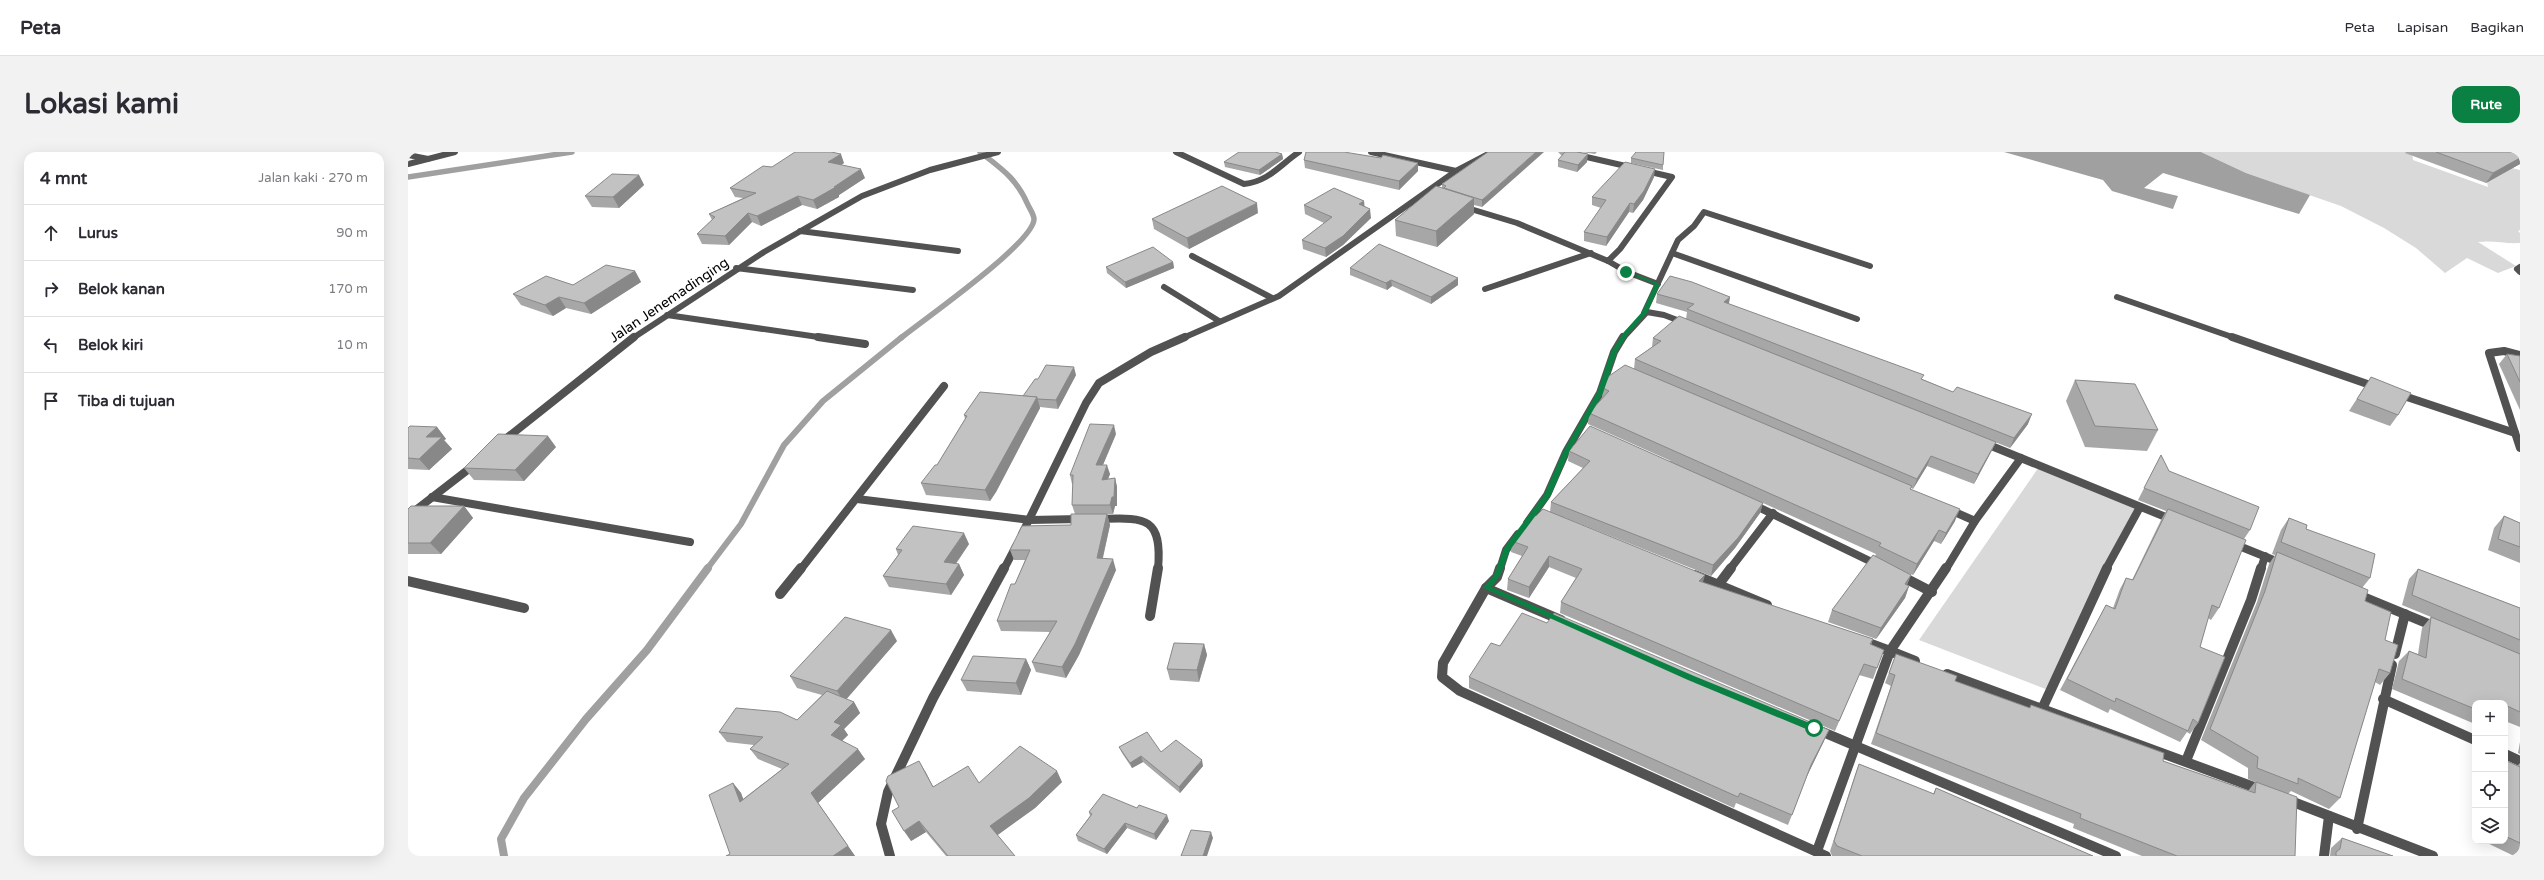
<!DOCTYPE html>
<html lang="id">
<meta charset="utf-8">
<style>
:root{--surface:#fff;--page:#f2f2f3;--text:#2b2b33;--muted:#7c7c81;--line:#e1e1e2;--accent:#0b8043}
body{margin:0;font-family:"Varela Round",sans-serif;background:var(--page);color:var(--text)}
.controls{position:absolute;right:12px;bottom:12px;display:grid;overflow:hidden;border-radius:8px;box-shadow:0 4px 16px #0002}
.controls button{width:36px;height:36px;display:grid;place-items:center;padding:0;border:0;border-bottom:1px solid var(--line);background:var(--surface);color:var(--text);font:20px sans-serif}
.stop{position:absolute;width:12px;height:12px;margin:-9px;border:3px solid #0b8043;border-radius:50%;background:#fff}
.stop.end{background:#0b8043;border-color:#fff;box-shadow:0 1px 4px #0008}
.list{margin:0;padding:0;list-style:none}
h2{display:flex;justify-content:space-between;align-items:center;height:52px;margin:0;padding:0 16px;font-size:17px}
h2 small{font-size:13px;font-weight:400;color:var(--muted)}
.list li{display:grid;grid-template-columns:26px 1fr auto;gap:12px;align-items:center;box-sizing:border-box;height:56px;padding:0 16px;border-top:1px solid var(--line)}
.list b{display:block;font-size:15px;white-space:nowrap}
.list em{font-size:13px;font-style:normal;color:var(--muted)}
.icon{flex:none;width:22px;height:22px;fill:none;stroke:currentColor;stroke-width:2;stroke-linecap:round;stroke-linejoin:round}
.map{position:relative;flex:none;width:2112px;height:704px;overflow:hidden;border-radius:12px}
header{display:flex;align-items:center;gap:24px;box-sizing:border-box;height:56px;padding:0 20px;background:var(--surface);border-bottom:1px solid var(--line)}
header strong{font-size:19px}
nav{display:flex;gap:22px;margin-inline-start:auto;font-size:14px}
.intro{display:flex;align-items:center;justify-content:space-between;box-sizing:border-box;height:96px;padding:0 24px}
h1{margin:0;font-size:28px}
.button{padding:10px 18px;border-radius:12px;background:var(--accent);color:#fff;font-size:14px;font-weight:700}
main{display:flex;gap:24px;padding:0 24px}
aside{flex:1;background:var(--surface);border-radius:12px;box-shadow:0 4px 16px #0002}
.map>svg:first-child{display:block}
.green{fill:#d9d9d9}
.water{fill:#a0a0a0}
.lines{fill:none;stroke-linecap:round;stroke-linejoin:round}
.stream-far2{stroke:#a0a0a0;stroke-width:5.5}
.stream-far1{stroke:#a0a0a0;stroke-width:6}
.stream{stroke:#a0a0a0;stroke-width:8}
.lane-far2{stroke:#525252;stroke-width:6}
.lane-far1{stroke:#525252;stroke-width:8}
.lane{stroke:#525252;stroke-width:10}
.street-far2{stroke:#525252;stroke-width:6}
.street-far1{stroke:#525252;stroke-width:8}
.street{stroke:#525252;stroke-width:10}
.wall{fill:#a7a7a7}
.shaded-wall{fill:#888}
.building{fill:#c2c2c2;stroke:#888}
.route{fill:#0b8043}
.labels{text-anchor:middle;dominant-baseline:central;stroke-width:3;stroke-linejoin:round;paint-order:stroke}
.street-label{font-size:14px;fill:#000;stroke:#fff}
</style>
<header>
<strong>Peta</strong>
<nav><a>Peta</a><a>Lapisan</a><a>Bagikan</a></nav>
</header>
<div class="intro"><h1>Lokasi kami</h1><a class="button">Rute</a></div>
<main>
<aside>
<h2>4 mnt<small>Jalan kaki · 270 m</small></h2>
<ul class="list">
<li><svg class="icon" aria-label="ahead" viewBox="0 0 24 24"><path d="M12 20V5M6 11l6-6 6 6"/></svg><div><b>Lurus</b></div><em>90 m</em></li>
<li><svg class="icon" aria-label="right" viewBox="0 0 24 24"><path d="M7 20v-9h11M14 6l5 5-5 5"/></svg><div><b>Belok kanan</b></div><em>170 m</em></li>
<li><svg class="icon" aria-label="left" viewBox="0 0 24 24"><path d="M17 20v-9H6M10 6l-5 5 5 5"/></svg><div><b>Belok kiri</b></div><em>10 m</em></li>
<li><svg class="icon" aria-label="arrive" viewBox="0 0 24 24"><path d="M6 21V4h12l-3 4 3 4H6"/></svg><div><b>Tiba di tujuan</b></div></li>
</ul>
</aside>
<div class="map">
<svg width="2112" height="704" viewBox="0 0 2112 704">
<rect width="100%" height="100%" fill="#fff"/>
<g class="green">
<path d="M1793,0h211l1,8 75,27 -4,-21 24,1 12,3v60l-2,1 2,2v10c-15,1 -27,-3 -42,-1l38,24 -18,7 -31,-15 -22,15 -29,-25 -32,-20 -43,-22 -95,-33z"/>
<polygon points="1631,315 1732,357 1640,538 1511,488"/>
</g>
<polygon class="water" points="1596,0 1793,0 1838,21 1902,43 1891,62 1755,21 1736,36 1770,44 1765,57 1704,39 1695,28"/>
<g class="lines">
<g class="stream-far2">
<polyline points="0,25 164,0"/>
<path d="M493,186c22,-18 133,-95 133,-119 0,-4 -4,-10 -6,-14 -11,-26 -26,-36 -48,-53"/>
</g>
<polyline class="stream-far1" points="299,417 333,372 376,293 415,249 494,185"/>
<polyline class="stream" points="96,704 93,687 116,646 178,567 239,498 300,416"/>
<polyline class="lane-far2" points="1077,137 1183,101"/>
<polyline class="lane-far1" points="24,345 282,390"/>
<polyline class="lane" points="0,429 116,456"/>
<g class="street-far2">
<path d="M768,0l68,32c24,-2 37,-20 55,-32"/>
<polyline points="963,0 1048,19"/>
<polyline points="1157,0 1222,15"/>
<polyline points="0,3 20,7"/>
<polyline points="0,12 47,0"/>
<polyline points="1056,55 1109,71 1200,109 1212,97 1264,25 1238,19"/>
<polyline points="392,79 550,99"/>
<polyline points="1264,101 1449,167"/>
<polyline points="784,104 864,146"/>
<polyline points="1200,109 1219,120 1250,132"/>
<polyline points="2112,115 2109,117 2112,120"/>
<polyline points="328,116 505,138"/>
<polyline points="756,135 811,169"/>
<polyline points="1709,145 1827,186"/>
<polyline points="1236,161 1270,88 1286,74 1296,60 1462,114"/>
<polyline points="259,163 417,186"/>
<polyline points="225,186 356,100 454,44 522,18 590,0"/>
<polyline points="775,186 871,144 1048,19 1084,0"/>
<polyline points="1215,186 1239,160 1256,163 1277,171"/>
</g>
<g class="street-far1">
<polyline points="410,185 457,192"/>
<polyline points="1824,185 1968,235"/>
<polyline points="2112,203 2096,199 2081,201 2112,296"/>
<polyline points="1990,242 2107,281"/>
<polyline points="95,289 226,185"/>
<polyline points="1576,291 1765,368"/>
<polyline points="449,347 622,368 672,367"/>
<polyline points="1344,352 1470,413"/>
<polyline points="1540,357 1567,369"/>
<polyline points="0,364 66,313"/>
<path d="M690,367c44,-1 65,-5 60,50"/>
<polyline points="1119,371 1139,343 1158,300 1192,241 1206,200 1215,185"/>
<polyline points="614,382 678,251 691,231 743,200 777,185"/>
<polyline points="1826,392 1873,411"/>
<polyline points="393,417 536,234"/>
<polyline points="596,417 608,394"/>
<polyline points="1092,417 1098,398 1110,382"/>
<polyline points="1322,417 1365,361"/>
<polyline points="1538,417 1567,369 1613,306"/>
<polyline points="1698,417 1732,355"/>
<polyline points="1853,417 1857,404"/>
</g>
<g class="street">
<polyline points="1092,416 1089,425 1078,436 1035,511 1034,525 1052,539 1418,704"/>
<polyline points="1287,423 1359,453"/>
<polyline points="1491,423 1524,440"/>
<polyline points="1311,432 1323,416"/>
<polyline points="1078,436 1153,468"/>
<polyline points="372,442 393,416"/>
<polyline points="1948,442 2028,475"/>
<polyline points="742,464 750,416"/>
<polyline points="1987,502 1997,462"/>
<polyline points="1507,509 1482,499 1538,416"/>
<polyline points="1539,522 1854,638"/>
<polyline points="1975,547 2067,588"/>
<polyline points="1634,557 1699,416"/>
<polyline points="1410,578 1708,704"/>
<polyline points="2097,602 2112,609"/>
<polyline points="1778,609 1843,448 1853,416"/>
<polyline points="1880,648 2025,704"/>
<polyline points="1949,677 1984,513"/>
<polyline points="1409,699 1482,499 1455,489"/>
<polyline points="482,704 473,672 480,640 525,546 596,416"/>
<polyline points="1916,704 1921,664"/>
</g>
</g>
<g class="wall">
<polygon points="1080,0 1074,55 1066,53 1066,62 1029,95 988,84 987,68 1034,36 1034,32"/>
<polygon points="1150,0 1169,0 1179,10 1169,20 1150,15 1150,8 1154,4"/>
<polygon points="1173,0 1189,0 1187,2"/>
<polygon points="1998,0 2112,0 2112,12 2078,31 1997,1"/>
<polygon points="874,2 875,7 852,23 817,15 816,10"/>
<polygon points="1223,6 1255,13 1255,18 1223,11"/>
<polygon points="896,8 1010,19 991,38 897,16"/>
<polygon points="436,11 433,13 457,26 431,43 431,45 409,57 394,53 353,74 344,70 321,93 294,92 289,82 304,68 301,62 335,46 327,45 322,36 364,15"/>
<polygon points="231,23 236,33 211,56 184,55 177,44"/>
<polygon points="1246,25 1235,48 1225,61 1221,60 1198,94 1176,89 1176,80 1193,56 1184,53 1184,45"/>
<polygon points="896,53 957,54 963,66 935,93 918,105 895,97 894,88 916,71 897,62"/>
<polygon points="850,61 781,97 746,77 744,67"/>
<polygon points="765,110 766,116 718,136 699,121 698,115"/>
<polygon points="942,116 1050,126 1050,133 1023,152 984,134 979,138 942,123"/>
<polygon points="227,119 233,130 183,162 158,156 145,164 113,153 105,142 165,133"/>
<polygon points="1249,142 1322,145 1321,152 1514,227 1620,272 1602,296 1371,204 1588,290 1583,300 1566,332 1519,314 1505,337 1503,336 1503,337 1547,369 1533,392 1526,389 1505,423 1499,421 1503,423 1499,433 1501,434 1497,446 1468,487 1420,470 1424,458 1467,404 1468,402 1355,351 1352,361 1327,396 1303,424 1155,365 1295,431 1465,487 1463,493 1469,516 1465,527 1451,523 1427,579 1152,461 1153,450 1168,426 1141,415 1121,446 1099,438 1100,427 1114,404 1103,400 1104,389 1128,364 1142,360 1143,350 1175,316 1160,309 1161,299 1263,309 1180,272 1181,261 1194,246 1195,236 1226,217 1227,207 1244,195 1245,186 1278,167 1279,160 1248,151"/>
<polygon points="2099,202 2112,204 2112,258 2091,212"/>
<polygon points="668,223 650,257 632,255 632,256 588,340 582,349 518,343 513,331 529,313 557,267 556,263 615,244"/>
<polygon points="1963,225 1990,263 1982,274 1941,259"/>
<polygon points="1667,228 1750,278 1739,299 1677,295 1658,249"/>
<polygon points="29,275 38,287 36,288 44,297 21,318 0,317 0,276"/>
<polygon points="708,282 695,313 702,322 700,327 707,326 709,335 709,354 707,354 705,362 699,362 702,373 695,406 708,418 671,503 658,526 628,520 624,510 642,480 593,479 589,469 607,432 617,408 606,408 602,398 663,373 667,362 664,353 665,332 664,332 662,323"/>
<polygon points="148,295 116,329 66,328 56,316"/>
<polygon points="1753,303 1761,319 1842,378 1836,387 1811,456 1803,468 1800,466 1792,495 1790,571 1782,582 1779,580 1772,590 1702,557 1700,561 1652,538 1698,453 1705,456 1712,437 1718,426 1724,428 1753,368 1758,359 1730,348"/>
<polygon points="56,354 65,366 33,402 0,402 0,357"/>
<polygon points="2096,364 2112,371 2112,411 2080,398 2086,376"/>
<polygon points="1881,366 1898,377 1962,426 1954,436 1957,449 1977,488 1982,521 1972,533 1967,530 1932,646 1921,657 1883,639 1880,642 1887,704 1734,704 1665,676 1666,672 1463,592 1483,534 1477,531 1488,502 1547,529 1621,556 1623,553 1755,609 1840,639 1847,630 1840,627 1840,616 1793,588 1849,450 1861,412 1867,403 1864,402 1873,378"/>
<polygon points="561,392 548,412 551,412 556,423 543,443 481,435 475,424 490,403 488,397"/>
<polygon points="2010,417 2112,456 2112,575 2097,569 2097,551 2067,551 2067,572 1984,537 1991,509 2001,499 2010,502 2014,476 2023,465 1994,453 2001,427"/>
<polygon points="1139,471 1416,589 1399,624 1380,673 1328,651 1326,656 1061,536 1061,525 1092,494"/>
<polygon points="489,489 438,547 446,550 452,561 436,577 440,583 434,588 457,607 410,651 447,704 322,702 325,631 333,641 335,647 374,617 350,607 342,597 346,593 319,590 311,580 389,568 414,543 389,536 382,524"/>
<polygon points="796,492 799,503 791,530 762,528 759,517"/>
<polygon points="618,507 623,518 613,543 559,539 553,528"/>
<polygon points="2112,590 2112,602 2110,601"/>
<polygon points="711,595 753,600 795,614 772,641 735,610 724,616 714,601"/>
<polygon points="2099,609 2109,614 2112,611 2112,704 2106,704 2075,689 2097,689 2097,610"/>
<polygon points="1451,612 1525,642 1528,636 1685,704 1424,704 1422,699 1447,623"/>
<polygon points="517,619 525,635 571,631 654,630 627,656 589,683 607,704 538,704 518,680 503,689"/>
<polygon points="729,656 761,669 748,688 719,676 699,702 670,689 668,683 682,664 681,660"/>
<polygon points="1934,686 1985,704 1922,704 1923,696"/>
</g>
<g class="shaded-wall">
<polygon points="1128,0 1136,0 1074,55 1074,48"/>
<polygon points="433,2 436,11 424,19 420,10"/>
<polygon points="874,2 875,7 852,23 851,18"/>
<polygon points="1180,2 1179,10 1169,20 1170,13"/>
<polygon points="2112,6 2112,12 2078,31 2085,21"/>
<polygon points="1010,11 1010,19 991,38 991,29"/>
<polygon points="453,17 457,26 431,43 431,45 409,57 405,48"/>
<polygon points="1247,17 1246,25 1235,48 1225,61 1226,52"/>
<polygon points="231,23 236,33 211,56 205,45"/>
<polygon points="390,44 394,53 353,74 349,64"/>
<polygon points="1066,46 1066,62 1029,95 1028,79"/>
<polygon points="956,49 957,58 951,52"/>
<polygon points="849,51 850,61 781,97 779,86"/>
<polygon points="1222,51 1221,60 1198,94 1199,85"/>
<polygon points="962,57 963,66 935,93 918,105 917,96"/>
<polygon points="340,61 344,70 321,93 317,84"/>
<polygon points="765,110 766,116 718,136 717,130"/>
<polygon points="227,119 233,130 183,162 176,151"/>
<polygon points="1050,126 1050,133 1023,152 1023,145"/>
<polygon points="983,128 984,134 979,138 978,131"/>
<polygon points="151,145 158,156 145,164 137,153"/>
<polygon points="1322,145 1320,154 1316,150"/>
<polygon points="666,215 668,223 650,257 648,248"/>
<polygon points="629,245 632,256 588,340 582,349 577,338"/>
<polygon points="1624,262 1620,272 1602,296 1606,286"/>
<polygon points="706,273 708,282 691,322 688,313"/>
<polygon points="29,275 38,287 36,288 44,297 21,318 11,307 18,285"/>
<polygon points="140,284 148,295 116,329 107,318"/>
<polygon points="1588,290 1583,300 1566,332 1570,322"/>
<polygon points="1523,304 1519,314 1505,337 1509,327"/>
<polygon points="699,313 702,322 696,337 694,328"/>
<polygon points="707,326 709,335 709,354 707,354 705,362 702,353"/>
<polygon points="1355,351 1352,361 1327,396 1303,424 1305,413"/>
<polygon points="56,354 65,366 33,402 22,391"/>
<polygon points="1552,357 1547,369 1533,392 1538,381"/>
<polygon points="699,362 702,373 692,417 689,406"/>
<polygon points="1531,378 1526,389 1505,423 1509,412"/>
<polygon points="556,381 561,392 541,421 536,410"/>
<polygon points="1141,404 1141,415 1121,446 1121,435"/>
<polygon points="705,407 708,418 671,503 658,526 654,515"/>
<polygon points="551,412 556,423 543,443 538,432"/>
<polygon points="1297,423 1294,434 1291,429"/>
<polygon points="1503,423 1498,434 1497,432"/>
<polygon points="1501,434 1497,446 1468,487 1473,476"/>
<polygon points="483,478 489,489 436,550 429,539"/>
<polygon points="796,492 799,503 791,530 789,518"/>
<polygon points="618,507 623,518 613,543 608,531"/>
<polygon points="446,550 452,561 436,577 440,583 430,593 423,583 426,570"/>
<polygon points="1421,578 1416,589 1399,624 1380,673 1403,613"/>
<polygon points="450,597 457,607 410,651 447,704 425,704 403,641"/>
<polygon points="733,604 735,610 724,616 722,611"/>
<polygon points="794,608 795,614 772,641 771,635"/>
<polygon points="511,609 517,619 531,646 525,635"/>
<polygon points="649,619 654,630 627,656 587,685 582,674"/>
<polygon points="325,631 333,641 340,660 332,650"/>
<polygon points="759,663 761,669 748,688 746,682"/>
<polygon points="511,669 518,680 503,689 496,679"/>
<polygon points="717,671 719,676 699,702 696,697"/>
<polygon points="803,680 805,686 799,704 795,704"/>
</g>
<g class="building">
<polygon points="387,0 423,0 433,2 420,10 453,17 426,35 428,35 405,48 390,44 349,64 340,61 317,84 289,82 307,65 301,62 348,41 322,36 355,14 364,15"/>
<polygon points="831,0 867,0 874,2 851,18 816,10"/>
<polygon points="898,0 936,0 973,6 975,3 1010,11 991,29 896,8"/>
<polygon points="1080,0 1128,0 1074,48 1036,36 1038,34 1034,32"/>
<polygon points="1157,0 1169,0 1180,2 1170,13 1150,8"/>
<polygon points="1228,0 1256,0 1255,13 1223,6"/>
<polygon points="2028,0 2112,0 2112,6 2085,21"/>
<polygon points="1217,10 1247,17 1236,39 1226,52 1222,51 1199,85 1176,80 1198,48 1184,45"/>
<polygon points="204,22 231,23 205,45 177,44"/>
<polygon points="814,34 849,51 779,86 744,67"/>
<polygon points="1028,34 1066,46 1028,79 987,68"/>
<polygon points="926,36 956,49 951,52 962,57 935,84 917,96 894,88 924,65 896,53"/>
<polygon points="971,92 1050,126 1023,145 983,128 978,131 942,116"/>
<polygon points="745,95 765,110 717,130 698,115"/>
<polygon points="198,113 227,119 176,151 151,145 137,153 105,142 138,124 165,133"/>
<polygon points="1262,124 1284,130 1322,145 1316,150 1516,223 1513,227 1545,240 1549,235 1624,262 1606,286 1279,157 1286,152 1249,142"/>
<polygon points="1271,164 1588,290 1570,322 1523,304 1509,327 1227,207 1253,189 1245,186"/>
<polygon points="2099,202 2112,204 2112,230"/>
<polygon points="638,213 666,215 648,248 629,247 629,245 615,244 627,227 630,227"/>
<polygon points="1217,213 1504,334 1502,337 1552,357 1538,381 1531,378 1509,412 1471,394 1473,391 1181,261 1201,239 1195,236 1201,224"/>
<polygon points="1963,225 2003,241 1990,263 1949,247"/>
<polygon points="1667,228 1727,232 1750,278 1687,274"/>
<polygon points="572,240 629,245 583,328 577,338 513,331 527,313 529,313 559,264 556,263"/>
<polygon points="682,272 706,273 688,313 699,313 694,328 707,326 706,345 704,345 702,353 664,353 665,323 662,323"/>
<polygon points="2,274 29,275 18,285 34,285 11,307 0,306 0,276"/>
<polygon points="1182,274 1355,351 1330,386 1305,413 1143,350 1182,309 1161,299"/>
<polygon points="90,282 140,284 107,318 56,316"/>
<polygon points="1753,303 1761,319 1851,355 1842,378 1736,336"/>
<polygon points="3,354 56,354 22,391 0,391 0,357"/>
<polygon points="1135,357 1297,423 1291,429 1465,487 1462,492 1476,498 1469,516 1456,512 1431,569 1153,450 1174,417 1141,404 1121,435 1100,427 1120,395 1104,389 1123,362 1128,364"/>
<polygon points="1760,357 1838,388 1811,456 1804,453 1792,495 1817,505 1790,571 1785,567 1780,579 1708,546 1707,550 1659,527 1698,453 1707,457 1718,426 1725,428"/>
<polygon points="663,362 699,362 689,406 705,407 667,492 654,515 624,510 649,469 589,469 603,432 607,432 622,398 602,398 614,374 663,373"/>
<polygon points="2096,364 2112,371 2112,395 2090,387"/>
<polygon points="1881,366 1899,373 1898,377 1967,402 1962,426 1873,390"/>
<polygon points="505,374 556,381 536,410 551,412 538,432 475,424 494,398 488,397"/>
<polygon points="1869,400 1960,438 1957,449 1983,460 1977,488 1990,493 1982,521 1971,517 1932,646 1890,626 1890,632 1849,616 1850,605 1802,577 1857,439"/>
<polygon points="1465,403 1503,423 1497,432 1501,434 1473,476 1424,458"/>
<polygon points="2010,417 2112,456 2112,488 2004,443"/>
<polygon points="1114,461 1139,471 1146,461 1421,578 1403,613 1384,663 1332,641 1330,645 1061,525 1083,491 1092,494"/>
<polygon points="437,465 483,478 429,539 382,524"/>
<polygon points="2023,465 2112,502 2112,560 2097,553 2097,551 2091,551 2084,548 2083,551 2067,551 2067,557 1994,527 2001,499 2018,506"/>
<polygon points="766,491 796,492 789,518 759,517"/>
<polygon points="1488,502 1549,524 1547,529 1622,556 1623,553 1756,601 1755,609 1847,641 1848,630 1889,645 1887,704 1769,704 1672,666 1673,662 1468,581 1487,523 1481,521"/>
<polygon points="565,504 618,507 608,531 553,528"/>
<polygon points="419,539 446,550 426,570 433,573 423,583 450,597 403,641 440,694 425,704 318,704 322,702 301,643 325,631 332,650 381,612 342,597 355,585 311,580 328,556 372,560 389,568"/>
<polygon points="739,580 753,600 768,588 794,608 771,635 733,604 722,611 711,595"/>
<polygon points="612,594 649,619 621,646 582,674 607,704 540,704 511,669 496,679 484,659 491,655 478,629 480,624 511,609 525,635 560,614 571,631"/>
<polygon points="2099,609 2112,615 2112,691 2097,684 2097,619"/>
<polygon points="1451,612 1526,642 1528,636 1685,704 1454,704 1429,694 1426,689"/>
<polygon points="695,642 729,656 731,653 759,663 746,682 717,671 696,697 668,683 684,662 681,660"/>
<polygon points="783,678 803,680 795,704 773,704"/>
<polygon points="1934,686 1985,704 1928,704 1928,700 1932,697"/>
</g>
<polygon class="route" points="1220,119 1252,132 1239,161 1220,182 1209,200 1195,241 1161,300 1143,343 1102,398 1092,424 1083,435 1286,524 1409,574 1409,579 1403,579 1280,528 1075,436 1086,423 1096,396 1136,343 1155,300 1189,241 1203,200 1216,180 1234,160 1247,132 1216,120"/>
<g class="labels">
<g class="street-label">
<text transform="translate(261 148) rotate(-34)">Jalan Jenemadinging</text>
</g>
</g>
</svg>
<div class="controls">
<button>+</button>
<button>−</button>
<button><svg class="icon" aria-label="locate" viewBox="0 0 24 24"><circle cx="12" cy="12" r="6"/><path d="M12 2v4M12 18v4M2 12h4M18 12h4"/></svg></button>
<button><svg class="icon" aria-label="layers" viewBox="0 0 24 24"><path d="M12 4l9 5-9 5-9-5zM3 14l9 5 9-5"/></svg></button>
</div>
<div class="stop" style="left:1406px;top:576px"></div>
<div class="stop end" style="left:1218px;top:120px"></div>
</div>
</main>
